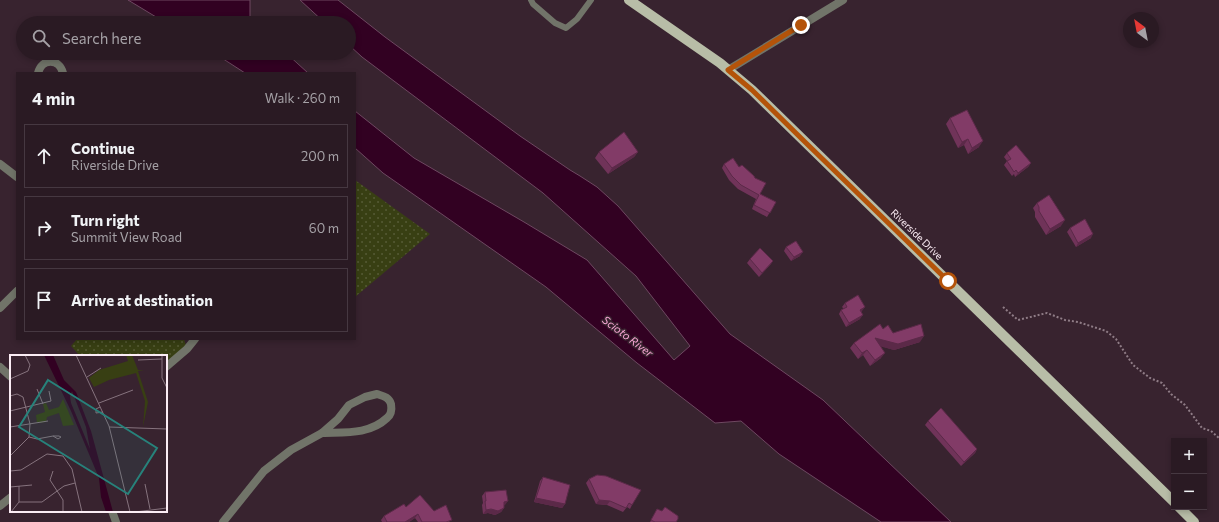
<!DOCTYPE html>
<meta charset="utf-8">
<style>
:root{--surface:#2a1a23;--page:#32232b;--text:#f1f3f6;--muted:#a5a1a6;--line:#463841}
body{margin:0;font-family:Commissioner,sans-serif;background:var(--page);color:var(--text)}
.controls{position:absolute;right:12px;bottom:12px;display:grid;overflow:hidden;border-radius:0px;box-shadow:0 2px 6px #0003}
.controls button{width:36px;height:36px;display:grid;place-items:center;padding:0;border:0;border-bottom:1px solid var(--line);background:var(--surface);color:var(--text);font:20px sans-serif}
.compass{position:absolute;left:1123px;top:12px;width:36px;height:36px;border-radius:50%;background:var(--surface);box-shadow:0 2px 6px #0003;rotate:328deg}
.stop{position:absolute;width:12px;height:12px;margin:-9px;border:3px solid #b45309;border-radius:50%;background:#fff}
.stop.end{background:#b45309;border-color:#fff;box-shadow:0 1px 4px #0008}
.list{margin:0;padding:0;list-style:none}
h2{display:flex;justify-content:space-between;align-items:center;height:52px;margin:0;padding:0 16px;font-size:17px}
h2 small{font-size:13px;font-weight:400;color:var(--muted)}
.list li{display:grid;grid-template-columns:26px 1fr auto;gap:12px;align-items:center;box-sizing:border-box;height:64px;margin:0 8px 8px;padding:0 8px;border:1px solid var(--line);border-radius:0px}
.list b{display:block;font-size:15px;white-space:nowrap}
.list p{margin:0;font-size:13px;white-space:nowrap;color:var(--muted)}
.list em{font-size:13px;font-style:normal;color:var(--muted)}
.icon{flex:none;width:22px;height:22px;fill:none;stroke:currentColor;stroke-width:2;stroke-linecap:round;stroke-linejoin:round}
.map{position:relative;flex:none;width:1219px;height:522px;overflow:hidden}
.search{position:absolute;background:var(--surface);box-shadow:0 2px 6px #0003;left:16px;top:16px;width:340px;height:44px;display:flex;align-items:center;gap:10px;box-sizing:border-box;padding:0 14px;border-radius:22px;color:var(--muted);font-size:15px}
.panel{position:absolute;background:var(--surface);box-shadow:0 2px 6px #0003;left:16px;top:72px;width:340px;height:268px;border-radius:0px}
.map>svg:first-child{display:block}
.grass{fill:url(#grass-dots)}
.water{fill:#320122;stroke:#6e4861}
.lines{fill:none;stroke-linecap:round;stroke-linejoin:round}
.path{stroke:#8f7c86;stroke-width:2;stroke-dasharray:2 2;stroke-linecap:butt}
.service{stroke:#717469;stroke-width:6}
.minor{stroke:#717469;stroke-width:8}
.tertiary{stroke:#717469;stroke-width:8}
.primary{stroke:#b8bda7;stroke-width:10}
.wall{fill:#703359}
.shaded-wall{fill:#5b2948}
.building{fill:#823b67;stroke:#5b2948}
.route{stroke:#b45309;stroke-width:5}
.labels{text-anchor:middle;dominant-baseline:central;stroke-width:3;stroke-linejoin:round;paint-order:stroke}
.street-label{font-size:10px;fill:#fbecf4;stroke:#38232f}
.water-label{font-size:11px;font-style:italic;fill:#f8a6d5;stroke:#38232f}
.inset-road{fill:none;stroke:#86737e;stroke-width:1}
.view{fill:#27827b;fill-opacity:0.15;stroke:#27827b;stroke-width:2}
.inset-edge{fill:none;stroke:#fbecf4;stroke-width:2}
</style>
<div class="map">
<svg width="1219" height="522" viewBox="0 0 1219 522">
<defs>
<pattern id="grass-dots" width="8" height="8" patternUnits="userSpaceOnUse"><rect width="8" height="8" fill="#383f13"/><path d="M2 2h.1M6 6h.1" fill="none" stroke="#565b36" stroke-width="1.8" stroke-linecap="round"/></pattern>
</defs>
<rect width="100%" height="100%" fill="#38232f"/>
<g class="grass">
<polygon points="355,180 430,234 355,297"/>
<polygon points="77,339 184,339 187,349 166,367 166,356 80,356 71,346"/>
</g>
<g class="water">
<polygon points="128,0 250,0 250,18 255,23 166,23"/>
<polygon points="300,0 338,0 385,37 520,136 570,170 580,176 597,187 618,206 730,334 823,400 951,522 881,522 779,454 741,421 715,423 637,363 546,287 383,173 355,148 355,111 414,158 524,222 587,260 674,360 690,346 636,276 543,193 362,57 349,45 349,23 325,23"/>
<polygon points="214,53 286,53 308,73 245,73"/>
</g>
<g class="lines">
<polyline class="path" points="1003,307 1018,320 1047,313 1065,320 1078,322 1106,331 1116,339 1133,365 1150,378 1162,383 1171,394 1185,405 1202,428 1211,431 1219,438"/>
<polyline class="service" points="531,0 533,4 555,23 566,28 577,19 591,0"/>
<g class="minor">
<path d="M38,73c4,-15 21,-15 25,0"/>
<polyline points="0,164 17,177"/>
<polyline points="0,308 17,291"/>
<polyline points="0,367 11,377"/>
<polyline points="166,367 187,349 195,339"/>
<path d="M377,394c6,2 12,3 14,10 1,6 0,11 -4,14 -18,17 -43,14 -65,15l16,-14 11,-14 16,-8z"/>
<polyline points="0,506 11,497"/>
<polyline points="112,511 116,522"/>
<polyline points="223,522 264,471 291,450 322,433"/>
</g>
<polyline class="tertiary" points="728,70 843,0"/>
<g class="primary">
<polyline points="629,0 720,63 752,90 1174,502"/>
<polyline points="1179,507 1194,522"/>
</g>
</g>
<g class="wall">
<polygon points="950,118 979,147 968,154 964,145 958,148 946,124"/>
<polygon points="599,152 638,152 634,157 608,174 595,158"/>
<polygon points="1007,153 1031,163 1028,167 1015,177 1014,174 1012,176 1004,165 1007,161 1004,157"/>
<polygon points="724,164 739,167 760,194 776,202 767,217 752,209 756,199 738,189 729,180 722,168"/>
<polygon points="1037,203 1061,226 1046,235 1035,217 1035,212 1033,208"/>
<polygon points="1070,228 1091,238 1076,247 1067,232"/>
<polygon points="786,247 800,256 791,261 784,251"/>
<polygon points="750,259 773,261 770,265 759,277 747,263"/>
<polygon points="845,303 862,311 861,312 860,319 846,327 839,314 841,310 844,309 842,307"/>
<polygon points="883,329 893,333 920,342 894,350 881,346 881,358 870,366 863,355 858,359 850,348 854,343"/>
<polygon points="928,421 977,449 975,453 961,466 925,425"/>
<polygon points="543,477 565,504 562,508 534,502 540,481"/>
<polygon points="589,479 632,505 630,509 627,507 623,512 607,505 596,504 586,483"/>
<polygon points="485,492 505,505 504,505 504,508 501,512 495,515 488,513 483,514 482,505 483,503 482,496"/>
<polygon points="406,507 434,511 450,522 418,522 415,518 409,522 382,522 381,520 384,516"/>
<polygon points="657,509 676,522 650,522"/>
</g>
<g class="shaded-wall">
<polygon points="968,139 964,145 958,148 962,142"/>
<polygon points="983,141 979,147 968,154 972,148"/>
<polygon points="638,152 634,157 608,174 612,168"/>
<polygon points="1031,163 1028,167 1015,177 1018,173"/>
<polygon points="1065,220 1061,226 1046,235 1050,229"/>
<polygon points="1093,234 1091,238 1076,247 1078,243"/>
<polygon points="803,252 800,256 791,261 794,257"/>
<polygon points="773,261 770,265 759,277 762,273"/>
<polygon points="865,307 862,311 857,314 860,310"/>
<polygon points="863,315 860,319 846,327 849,323"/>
<polygon points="924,336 920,342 894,350 871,344 875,338"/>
<polygon points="867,350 863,355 858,359 862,353"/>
<polygon points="885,353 881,358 870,366 875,360"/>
<polygon points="977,449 975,453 961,466 964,462"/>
<polygon points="536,498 565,504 562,508 534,502"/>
<polygon points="599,500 610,501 607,505 596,504"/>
<polygon points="508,501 505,505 501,506 504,502"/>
<polygon points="504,508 501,512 495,515 488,513 483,514 486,510"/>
<polygon points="418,514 415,518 409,522 405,522"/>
</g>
<g class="building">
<polygon points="967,110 983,141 972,148 968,139 962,142 950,118"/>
<polygon points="624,132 638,152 612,168 599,152"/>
<polygon points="1016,145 1031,163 1018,173 1016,170 1014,172 1007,161 1011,159 1007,153"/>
<polygon points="733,158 739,167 742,165 754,176 755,178 766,183 760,194 776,202 770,213 754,205 759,195 741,185 732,176 724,164"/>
<polygon points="1049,195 1065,220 1050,229 1039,211 1039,207 1037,203"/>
<polygon points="1085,219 1093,234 1078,243 1070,228"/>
<polygon points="796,241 803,252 794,257 786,247"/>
<polygon points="760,248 773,261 762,273 750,259"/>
<polygon points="858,295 865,307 860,310 863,315 849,323 841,310 847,307 845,303"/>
<polygon points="880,324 883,329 888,325 893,333 921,324 924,336 898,344 875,338 885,353 875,360 867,350 862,353 854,343"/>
<polygon points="941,408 977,449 964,462 928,421"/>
<polygon points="597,475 606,476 641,490 632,505 629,503 626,508 610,501 599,500 589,479"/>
<polygon points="543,477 570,485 565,504 536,498"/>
<polygon points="506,490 508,501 504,502 504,508 498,511 491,509 486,510 485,501 486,501 485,492"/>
<polygon points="420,495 434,511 446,505 452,520 446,522 422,522 418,514 405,522 386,522 387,522 384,516 404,504 406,507"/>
<polygon points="665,507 678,516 678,519 676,522 655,522 651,520 657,509 662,511"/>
</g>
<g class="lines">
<polyline class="route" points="801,25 728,70 752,90 805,142 948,281"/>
</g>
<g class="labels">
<g class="street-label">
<text transform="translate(917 234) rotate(44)">Riverside Drive</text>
</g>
<g class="water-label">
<text transform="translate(628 336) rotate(37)">Scioto River</text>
</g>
</g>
<g transform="translate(10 355)">
<rect width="157" height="157" fill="#38232f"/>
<path d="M116,0h6l6,15 6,1 7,7 -7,-7h-6l10,31 -5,25 2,-26 -9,-28 -27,7 -15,7 -5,-9 10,-8 29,-9zM53,44l11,26 -11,1 -4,-13 -12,4 -1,5 -9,1 -1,-8 9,-3 -2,-8 3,-1 3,7 10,-3z" fill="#383f13"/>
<path d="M34,0h9l11,25 12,12 15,39 22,81h-7l-5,-15 -2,-19 -28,-67zM62,36l14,36 4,22 -19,-46 -1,-7z" fill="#320122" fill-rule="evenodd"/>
<path class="inset-road" d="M66,0l33,71 21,86M152,0v23l5,10M128,5l24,-1M77,22l14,-9M0,24l18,-8 2,-6 -5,-10M27,34l6,15M0,41l7,-2 6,3 7,27 -1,13 -19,19M89,48l34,-13M90,52l-4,2v4l7,-1M0,56l41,-10 -2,-10M0,72l38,-6M99,72l58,2M43,81h6l2,1 -3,2zM19,82l8,2 16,-3M0,116l11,-1 26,-16 16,2 9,13 10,43M43,116l-3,9 13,20v12M135,129l5,25M0,132l22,-2M9,147v-16M1,157l8,-10h23l22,-16 11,-3M125,157l32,-4"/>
<path class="view" d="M38,25l109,68 -29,46 -109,-67z"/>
<rect width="157" height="157" class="inset-edge"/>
</g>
</svg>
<div class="controls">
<button>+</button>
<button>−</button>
</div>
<svg class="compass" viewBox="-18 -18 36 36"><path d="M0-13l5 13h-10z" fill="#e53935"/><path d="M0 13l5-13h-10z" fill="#a5a1a6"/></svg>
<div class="stop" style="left:948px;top:281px"></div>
<div class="stop end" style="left:801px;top:25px"></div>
<div class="search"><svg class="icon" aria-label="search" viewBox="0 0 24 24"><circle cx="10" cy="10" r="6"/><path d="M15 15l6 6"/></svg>Search here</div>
<section class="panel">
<h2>4 min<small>Walk · 260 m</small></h2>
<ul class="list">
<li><svg class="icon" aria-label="ahead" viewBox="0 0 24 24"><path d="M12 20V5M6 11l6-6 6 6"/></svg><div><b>Continue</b><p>Riverside Drive</p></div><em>200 m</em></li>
<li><svg class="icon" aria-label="right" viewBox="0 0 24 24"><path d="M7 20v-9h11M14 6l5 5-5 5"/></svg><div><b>Turn right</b><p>Summit View Road</p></div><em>60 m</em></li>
<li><svg class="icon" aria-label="arrive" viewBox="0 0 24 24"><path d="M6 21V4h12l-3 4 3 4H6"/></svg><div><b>Arrive at destination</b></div></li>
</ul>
</section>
</div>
